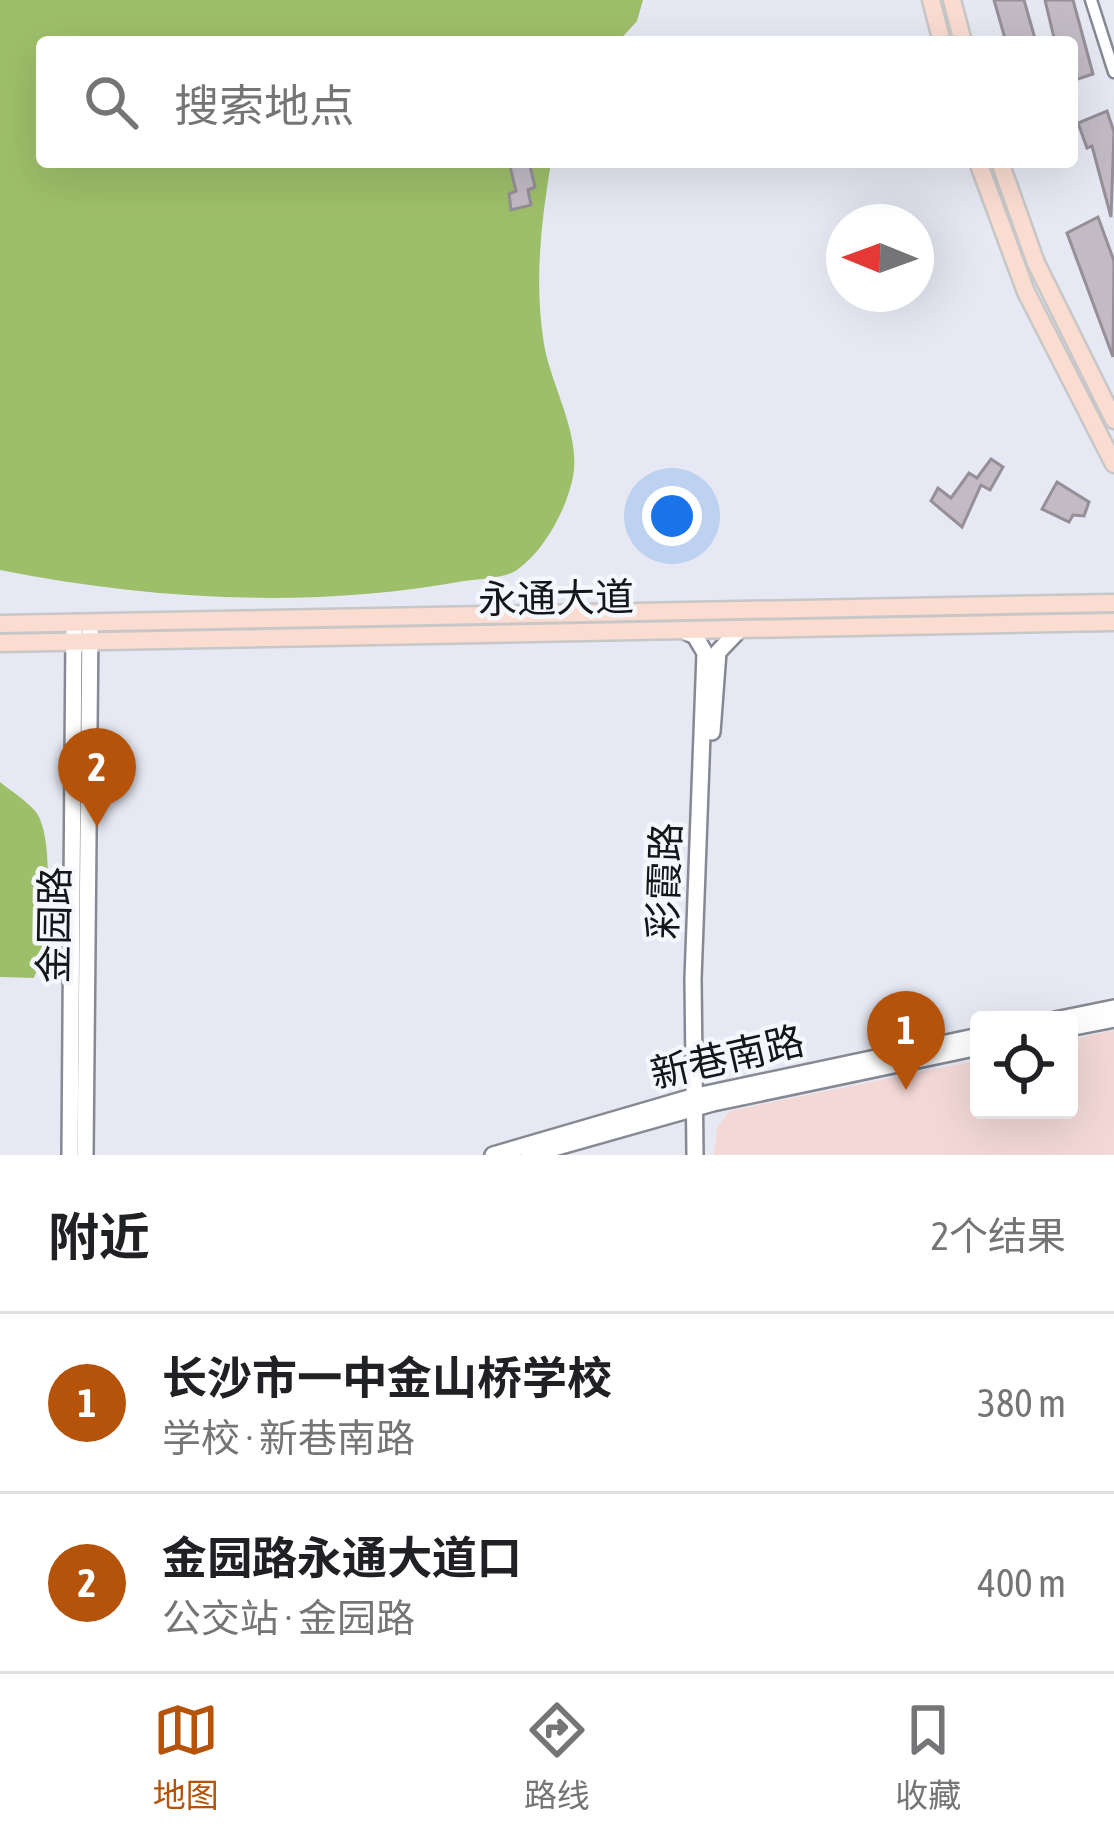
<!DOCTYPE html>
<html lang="zh">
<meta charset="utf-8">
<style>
:root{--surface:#fff;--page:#f6f6f6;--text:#202124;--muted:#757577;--line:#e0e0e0;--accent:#b45309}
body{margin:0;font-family:"Asap Condensed","Noto Sans SC",sans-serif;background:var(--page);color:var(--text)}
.controls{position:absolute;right:36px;bottom:36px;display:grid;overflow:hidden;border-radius:12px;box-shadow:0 12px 48px #0002}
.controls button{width:108px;height:108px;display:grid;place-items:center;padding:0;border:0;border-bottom:3px solid var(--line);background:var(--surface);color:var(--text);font:60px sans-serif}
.compass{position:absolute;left:826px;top:204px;width:108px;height:108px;border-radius:50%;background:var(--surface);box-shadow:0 12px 48px #0002;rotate:271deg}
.you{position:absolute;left:672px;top:516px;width:42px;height:42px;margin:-30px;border:9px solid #fff;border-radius:50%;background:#1a73e8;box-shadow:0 0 0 18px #1a73e833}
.badge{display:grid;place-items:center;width:78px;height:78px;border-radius:50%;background:var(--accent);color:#fff;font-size:39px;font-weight:700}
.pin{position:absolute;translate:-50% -99px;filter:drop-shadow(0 3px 6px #0008)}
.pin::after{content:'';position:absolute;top:63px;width:42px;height:36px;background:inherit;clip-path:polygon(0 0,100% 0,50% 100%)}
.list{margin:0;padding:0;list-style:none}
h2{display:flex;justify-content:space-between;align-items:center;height:156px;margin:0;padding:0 48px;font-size:51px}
h2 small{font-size:39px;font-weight:400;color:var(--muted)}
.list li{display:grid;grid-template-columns:78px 1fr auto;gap:36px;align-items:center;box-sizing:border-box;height:180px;padding:0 48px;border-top:3px solid var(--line)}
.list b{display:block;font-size:45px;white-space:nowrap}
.list p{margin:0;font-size:39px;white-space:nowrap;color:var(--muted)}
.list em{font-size:39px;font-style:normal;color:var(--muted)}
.icon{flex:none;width:66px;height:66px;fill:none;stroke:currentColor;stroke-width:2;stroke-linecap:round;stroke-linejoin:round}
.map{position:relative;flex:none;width:1114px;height:1155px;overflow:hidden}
.search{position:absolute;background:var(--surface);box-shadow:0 12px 48px #0002;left:36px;right:36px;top:36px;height:132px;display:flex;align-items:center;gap:30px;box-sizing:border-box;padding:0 42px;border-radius:12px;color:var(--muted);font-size:45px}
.sheet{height:516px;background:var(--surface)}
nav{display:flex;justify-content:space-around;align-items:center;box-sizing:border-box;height:168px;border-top:3px solid var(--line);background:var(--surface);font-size:33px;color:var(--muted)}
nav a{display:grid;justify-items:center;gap:6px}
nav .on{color:var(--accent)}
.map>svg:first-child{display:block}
.education{fill:#f3d8d6}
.forest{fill:#9ebf6a}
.building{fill:#c2bbc4;stroke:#968f98;stroke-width:3}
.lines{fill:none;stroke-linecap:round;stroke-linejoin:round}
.street-casing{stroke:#868993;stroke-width:15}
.secondary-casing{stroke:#868993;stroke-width:20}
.primary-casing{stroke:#c7c7c8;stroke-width:21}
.street{stroke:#fff;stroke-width:10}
.secondary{stroke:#fff;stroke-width:15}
.primary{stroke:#fadcd1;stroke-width:16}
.labels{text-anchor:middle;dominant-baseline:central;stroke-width:9;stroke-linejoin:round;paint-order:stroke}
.street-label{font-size:39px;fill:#15161a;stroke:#f5f7fd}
</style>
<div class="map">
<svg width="1114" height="1155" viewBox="0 0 1114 1155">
<rect width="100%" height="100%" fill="#e6e9f4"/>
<polygon class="education" points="1114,1030 1114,1155 714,1155 717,1128 729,1111 979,1060 979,1110 1069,1110 1069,1040"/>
<g class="forest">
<path d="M0,0h643l-6,21 -19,21h-576v120h509c-10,61 -17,120 -7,182 7,42 37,90 29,133 -7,33 -28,73 -56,93 -12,8 -38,9 -53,11 -152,28 -313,19 -464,-11z"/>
<path d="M0,782c11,9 27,19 36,30 20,26 12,137 -2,166l-34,-1z"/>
</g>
<g class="building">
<polygon points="994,0 1024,0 1036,42 1006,42"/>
<polygon points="1045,0 1073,0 1093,74 1072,81 1072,42 1055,42"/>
<polygon points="1107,111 1114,132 1111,217 1092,146 1087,148 1078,123"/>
<polygon points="509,162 529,162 535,187 528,190 531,205 511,210 509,194 516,191"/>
<polygon points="1098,217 1114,261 1113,357 1067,233"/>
<polygon points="991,459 1003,467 990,490 981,485 962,527 931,501 938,488 951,498 969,473 977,478"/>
<polygon points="1057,482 1089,502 1084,516 1073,515 1069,522 1042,509"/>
</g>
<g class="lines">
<g class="street-casing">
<polyline id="street" points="1091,0 1114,72"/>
</g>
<g class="secondary-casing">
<g id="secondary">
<polyline points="682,630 695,636 705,653 693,979 695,1155"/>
<polyline points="712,732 718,652 740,629"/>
<polyline points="1055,1020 1114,1008"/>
<polyline points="1069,1028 1114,1019"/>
<polyline points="70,1155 74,632"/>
<polyline points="85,1155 90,623"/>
<polyline points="493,1155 692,1097 979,1036"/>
<polyline points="529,1155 713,1103 979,1047"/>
</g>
</g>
<g class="primary-casing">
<g id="primary">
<polyline points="931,0 942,42"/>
<polyline points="952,0 963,42"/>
<polyline points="978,162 1026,292 1114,464"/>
<polyline points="1000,162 1036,263 1114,420"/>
<polyline points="0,624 1114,603"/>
<polyline points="0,643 1114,622"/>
</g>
</g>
<use href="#street" class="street"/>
<use href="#secondary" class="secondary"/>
<use href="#primary" class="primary"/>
</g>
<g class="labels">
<g class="street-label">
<text transform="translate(556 598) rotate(-1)">永通大道</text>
<text transform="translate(664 881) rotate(-88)">彩霞路</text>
<text transform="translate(54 925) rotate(-89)">金园路</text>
<text transform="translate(727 1057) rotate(-13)">新巷南路</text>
</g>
</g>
</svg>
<div class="controls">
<button><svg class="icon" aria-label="locate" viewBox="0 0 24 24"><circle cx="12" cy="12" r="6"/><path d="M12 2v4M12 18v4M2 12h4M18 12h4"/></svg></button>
</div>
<svg class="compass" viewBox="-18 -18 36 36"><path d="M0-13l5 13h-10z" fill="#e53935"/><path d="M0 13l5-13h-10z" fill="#757577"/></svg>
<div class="you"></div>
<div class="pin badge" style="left:906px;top:1090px">1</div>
<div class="pin badge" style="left:97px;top:827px">2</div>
<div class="search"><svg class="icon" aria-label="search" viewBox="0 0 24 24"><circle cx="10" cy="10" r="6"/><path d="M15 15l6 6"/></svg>搜索地点</div>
</div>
<section class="sheet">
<h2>附近<small>2个结果</small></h2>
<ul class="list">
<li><span class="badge">1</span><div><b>长沙市一中金山桥学校</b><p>学校 · 新巷南路</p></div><em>380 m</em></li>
<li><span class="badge">2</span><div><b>金园路永通大道口</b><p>公交站 · 金园路</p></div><em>400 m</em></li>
</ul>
</section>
<nav>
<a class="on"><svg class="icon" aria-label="map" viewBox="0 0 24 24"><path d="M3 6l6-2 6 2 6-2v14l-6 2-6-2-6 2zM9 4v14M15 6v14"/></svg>地图</a>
<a><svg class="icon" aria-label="directions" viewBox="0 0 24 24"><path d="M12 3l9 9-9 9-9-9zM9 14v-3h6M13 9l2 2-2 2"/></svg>路线</a>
<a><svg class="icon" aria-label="saved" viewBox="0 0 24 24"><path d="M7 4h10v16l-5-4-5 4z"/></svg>收藏</a>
</nav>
